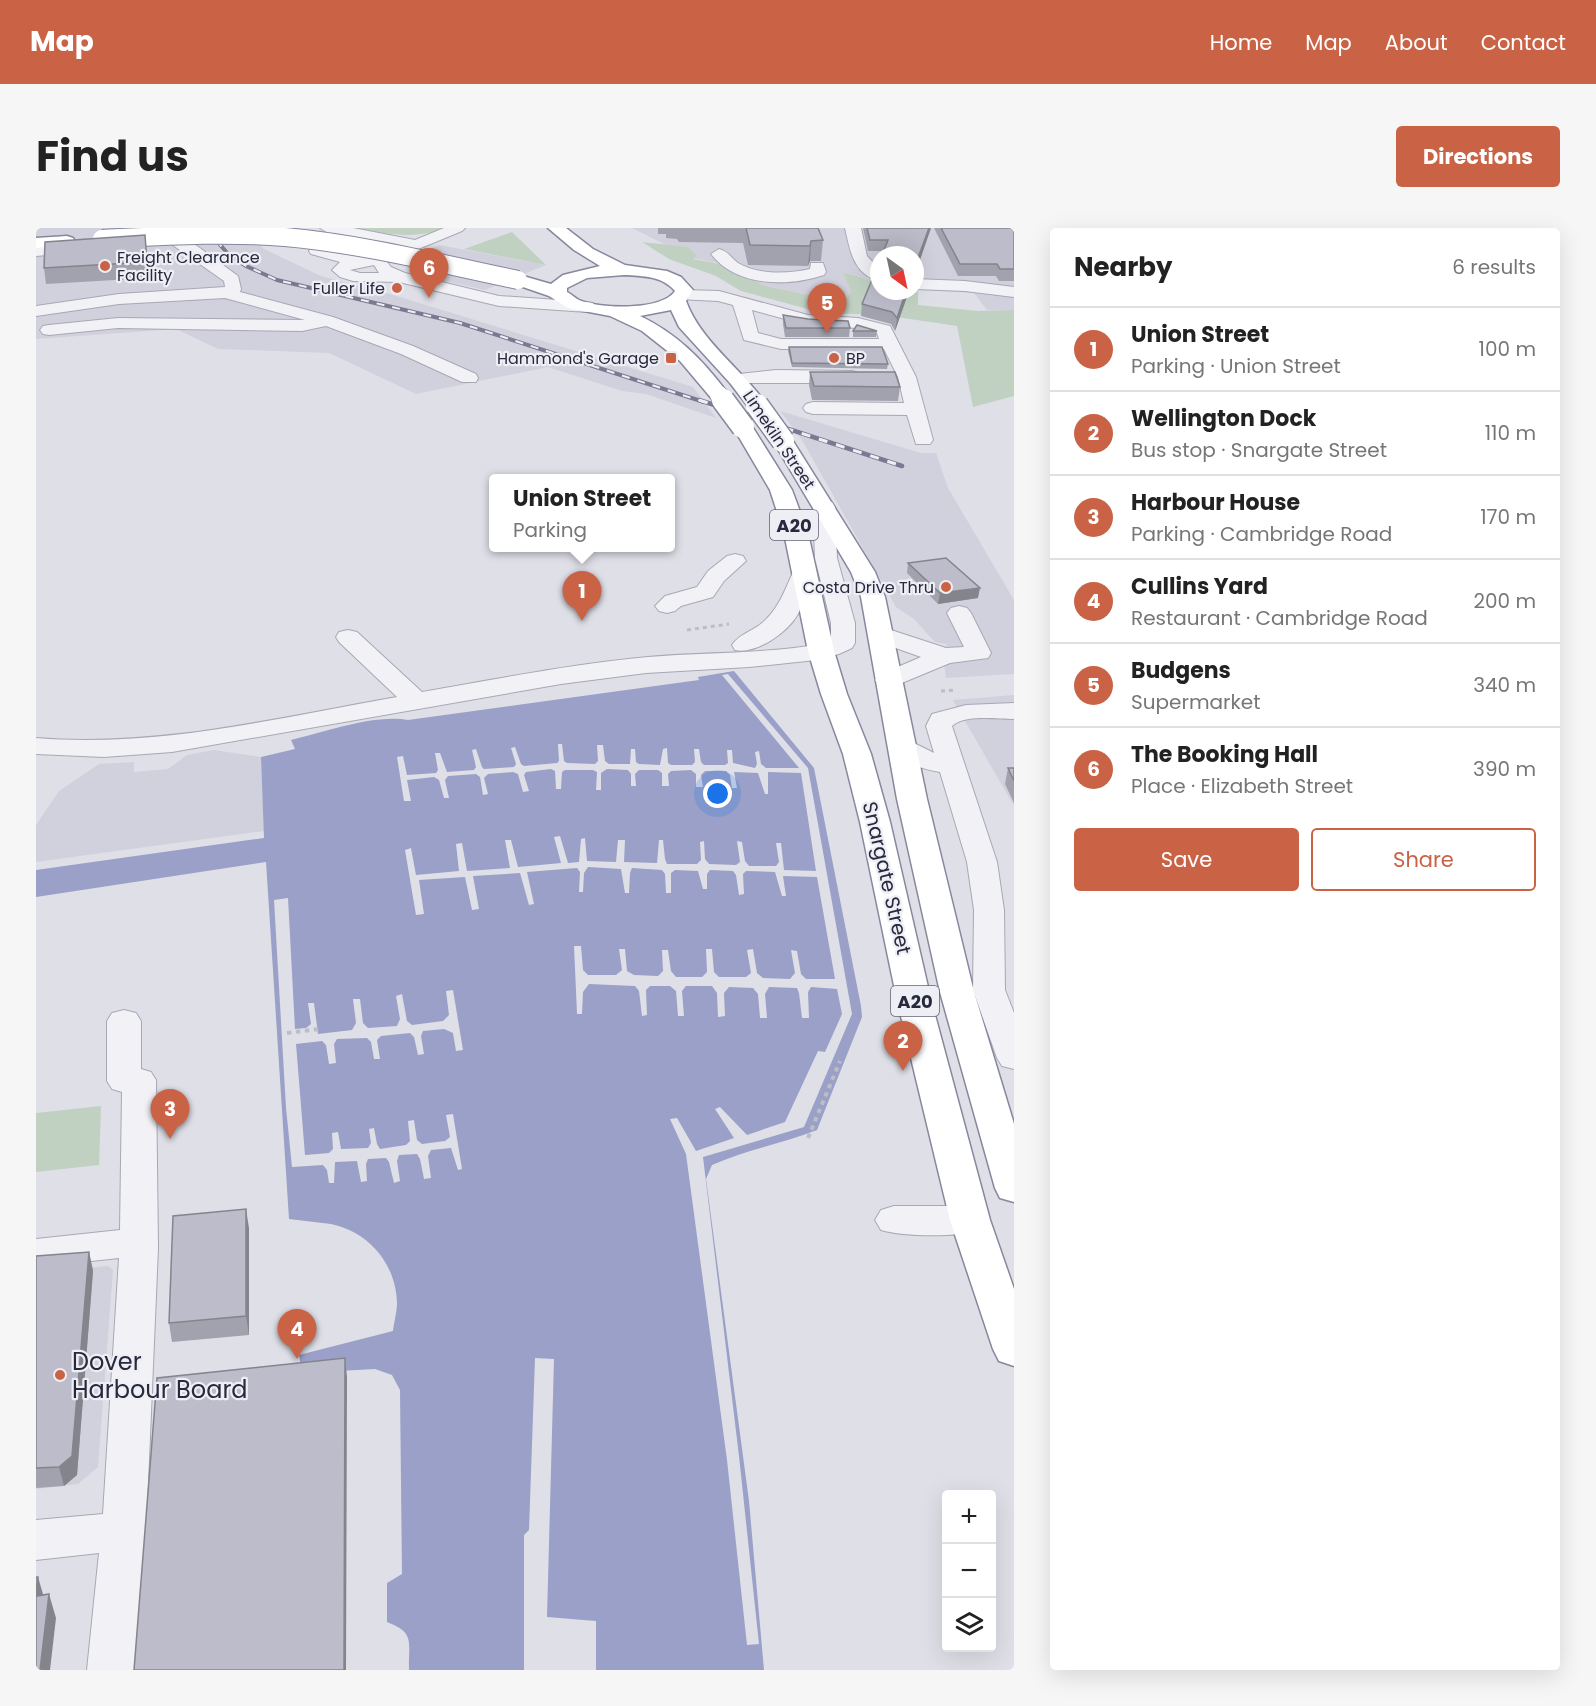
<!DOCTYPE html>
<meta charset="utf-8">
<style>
:root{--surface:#fff;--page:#f6f6f6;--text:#222;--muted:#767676;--line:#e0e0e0;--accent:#ca6346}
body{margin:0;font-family:Poppins,sans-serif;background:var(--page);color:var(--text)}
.controls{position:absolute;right:18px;bottom:18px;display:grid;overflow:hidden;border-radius:6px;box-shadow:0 6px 24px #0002}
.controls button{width:54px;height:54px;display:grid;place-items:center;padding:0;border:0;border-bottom:2px solid var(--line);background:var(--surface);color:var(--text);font:30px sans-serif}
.compass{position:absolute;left:834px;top:18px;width:54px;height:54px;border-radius:50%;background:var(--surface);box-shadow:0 6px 24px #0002;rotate:147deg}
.you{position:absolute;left:682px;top:566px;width:21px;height:21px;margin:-15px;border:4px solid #fff;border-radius:50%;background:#1a73e8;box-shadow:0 0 0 9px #1a73e833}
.badge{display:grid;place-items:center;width:39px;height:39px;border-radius:50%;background:var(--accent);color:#fff;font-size:20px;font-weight:700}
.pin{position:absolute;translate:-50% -50px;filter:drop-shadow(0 2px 3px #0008)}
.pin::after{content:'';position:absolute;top:32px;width:21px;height:18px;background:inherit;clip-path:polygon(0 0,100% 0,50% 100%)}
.popup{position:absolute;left:453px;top:246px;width:186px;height:78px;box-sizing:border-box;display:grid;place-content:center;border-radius:6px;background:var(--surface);filter:drop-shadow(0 2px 4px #0005);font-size:20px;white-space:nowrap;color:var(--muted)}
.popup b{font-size:22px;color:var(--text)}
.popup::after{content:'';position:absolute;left:50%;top:100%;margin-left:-12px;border:12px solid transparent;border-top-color:var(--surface)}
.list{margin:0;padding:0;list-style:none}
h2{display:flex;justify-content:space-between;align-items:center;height:78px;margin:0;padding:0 24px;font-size:26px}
h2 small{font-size:20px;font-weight:400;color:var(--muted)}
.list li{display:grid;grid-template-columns:39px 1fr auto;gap:18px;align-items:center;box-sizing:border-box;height:84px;padding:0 24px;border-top:2px solid var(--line)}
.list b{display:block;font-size:22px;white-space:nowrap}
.list p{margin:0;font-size:20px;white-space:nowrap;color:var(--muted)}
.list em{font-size:20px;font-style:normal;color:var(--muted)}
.actions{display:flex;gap:12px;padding:18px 24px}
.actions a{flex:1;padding:14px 0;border:2px solid var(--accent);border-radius:6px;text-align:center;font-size:21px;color:var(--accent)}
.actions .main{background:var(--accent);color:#fff}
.icon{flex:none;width:33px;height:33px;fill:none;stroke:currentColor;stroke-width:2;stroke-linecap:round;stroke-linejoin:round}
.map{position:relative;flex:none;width:978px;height:1442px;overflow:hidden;border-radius:6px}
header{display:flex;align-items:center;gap:36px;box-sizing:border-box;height:84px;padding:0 30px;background:var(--accent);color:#fff}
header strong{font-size:28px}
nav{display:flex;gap:33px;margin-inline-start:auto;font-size:21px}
.intro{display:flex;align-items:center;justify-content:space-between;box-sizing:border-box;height:144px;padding:0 36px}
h1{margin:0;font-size:42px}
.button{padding:15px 27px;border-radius:6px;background:var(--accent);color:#fff;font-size:21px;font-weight:700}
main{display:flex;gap:36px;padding:0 36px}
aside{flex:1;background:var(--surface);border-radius:6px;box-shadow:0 6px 24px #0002}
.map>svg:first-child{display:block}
.built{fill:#d1d1dd}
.green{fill:#c0d1c2}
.water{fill:#9aa0c7}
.pier{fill:#dfdfe8}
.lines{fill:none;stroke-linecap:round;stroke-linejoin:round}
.minor-casing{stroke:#a8a8b5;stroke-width:2}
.highway-casing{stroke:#87879e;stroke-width:3}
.path-far1{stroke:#bdbdc6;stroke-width:3;stroke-dasharray:4 4;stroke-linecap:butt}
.path{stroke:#bdbdc6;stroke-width:4;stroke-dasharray:4.5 4.5;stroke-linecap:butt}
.minor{fill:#f1f1f6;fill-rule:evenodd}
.highway{fill:#fff;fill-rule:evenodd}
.rail-far1-casing{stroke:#797991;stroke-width:4}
.rail-casing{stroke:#797991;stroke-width:4.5}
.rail-far1{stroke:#eeeef5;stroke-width:2;stroke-dasharray:8;stroke-linecap:butt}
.rail{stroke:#eeeef5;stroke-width:3;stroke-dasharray:9;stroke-linecap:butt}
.highway-bridge-far1-casing{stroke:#87879e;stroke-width:20;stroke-linecap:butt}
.highway-bridge-casing{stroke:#87879e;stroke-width:25;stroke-linecap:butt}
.highway-bridge-far1{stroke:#fff;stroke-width:18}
.highway-bridge{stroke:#fff;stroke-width:22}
.wall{fill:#a2a2ae}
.shaded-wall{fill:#84848d}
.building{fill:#bcbcca;stroke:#84848d;stroke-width:1.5}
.poi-dot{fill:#ca6346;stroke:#eeeef5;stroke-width:2}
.labels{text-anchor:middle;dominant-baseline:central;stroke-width:4.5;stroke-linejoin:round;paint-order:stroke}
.far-poi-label{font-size:16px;fill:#28283e;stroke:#eeeef5;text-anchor:end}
.far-street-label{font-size:16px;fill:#28283e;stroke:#eeeef5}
.shield{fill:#eeeef5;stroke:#636375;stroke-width:1.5}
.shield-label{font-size:18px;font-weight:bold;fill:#28283e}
.street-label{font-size:20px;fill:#28283e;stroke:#eeeef5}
.near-poi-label{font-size:24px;fill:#28283e;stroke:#eeeef5;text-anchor:start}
</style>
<header>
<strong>Map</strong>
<nav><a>Home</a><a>Map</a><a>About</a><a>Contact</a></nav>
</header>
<div class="intro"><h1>Find us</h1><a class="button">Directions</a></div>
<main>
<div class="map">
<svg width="978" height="1442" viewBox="0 0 978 1442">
<rect width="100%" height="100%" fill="#dfdfe8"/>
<g class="built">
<polygon points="0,0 260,0 263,1 258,5 214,4 228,21 285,48 354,66 657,159 680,190 610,166 586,163 512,139 380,166 293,125 182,121 140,101 0,111"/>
<polygon points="596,0 978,0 978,82 951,82 938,65 879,61 879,27 843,27 843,55 808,44 815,66 806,74 730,58 682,35 656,30"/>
<polygon points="403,17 510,37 449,62 374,45 372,30"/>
<polygon points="744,183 885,225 900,225 912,260 978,372 978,446 910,450 908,436 916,435 910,416 899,414 878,391 860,379 766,212"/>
<polygon points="978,467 978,578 917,472"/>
<polygon points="178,522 225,529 228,603 0,634 0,597 23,563 63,536 98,534 98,544 132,541 151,527"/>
<polygon points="72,1038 77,1042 62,1239 42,1256 0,1261 0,1045"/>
</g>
<g class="green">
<path d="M320,0h90c-32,12 -58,6 -90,0z"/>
<polygon points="476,4 510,37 428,21"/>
<polygon points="606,14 652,19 661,28 657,31 684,36 730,58 806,74 815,65 807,44 843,55 834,67 879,63 879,61 882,61 882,77 942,83 978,82 978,168 937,179 921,98 847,87 787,85 705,63 680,48 633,31"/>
<polygon points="65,878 63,937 0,944 0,885"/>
</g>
<path class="water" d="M698,443l80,97 47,238 1,11 -45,113c-35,14 -70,19 -105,35l-6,14 43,322 15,169h-168v-49l-49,-4 7,-258 -19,-1 -6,172 -5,5v135h-115c-1,-28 7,-37 -22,-48v-39l15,-9 -2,-184 -8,-15 -17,-6 -73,4 -3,-18 94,-24c1,-9 4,-19 4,-28 -1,-39 -28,-71 -66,-79 -14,-2 -28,-3 -42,-5l-23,-357 -230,35v-27l228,-32 -3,-81 34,-8 -4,-9c34,-8 83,-26 117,-20l291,-40 -1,-3z"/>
<g class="pier">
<polygon points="692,446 772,540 816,786 768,899 667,929 703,1228 723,1416 711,1417 691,1232 650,926 634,891 641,890 660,923 698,910 679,881 684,879 711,907 749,894 782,823 789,824 806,786 801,761 775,759 772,764 773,790 766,790 763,765 761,760 733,759 729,766 731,790 724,790 722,766 717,760 693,759 688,765 689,788 682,789 681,765 676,758 650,758 646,763 648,788 642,788 640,763 634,758 614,758 610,762 611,787 606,788 603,763 599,758 553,756 547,764 546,786 541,786 538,718 545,718 547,742 552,747 580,747 586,742 583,721 589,721 591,743 598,747 622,748 627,743 626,722 632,722 635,743 640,749 666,749 671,744 670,721 676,721 678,744 683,749 710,749 715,745 711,722 717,721 721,745 727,750 754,751 759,745 755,722 761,723 765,746 770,751 799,751 781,649 747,648 750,668 746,668 739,644 710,643 707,646 708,666 703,667 700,647 697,643 674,642 671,646 671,661 667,661 662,643 639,642 635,645 635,665 630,665 629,646 626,642 596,640 594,645 593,665 589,665 585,641 552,639 548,645 547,664 543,664 544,644 541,640 491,644 498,676 493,677 484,645 437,648 443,681 436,682 429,649 383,652 388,686 380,687 369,622 375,620 380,647 423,643 420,616 426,615 431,643 474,640 469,612 475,612 482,639 525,635 518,609 524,608 532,635 543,634 545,611 549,610 551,633 580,634 582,612 589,612 588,634 621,635 623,612 627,612 629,631 631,636 661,636 665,632 664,614 668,613 669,631 673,636 700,637 704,634 701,613 706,614 709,633 713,638 740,638 743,634 740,615 745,615 748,642 780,643 765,545 732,544 732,566 729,566 722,545 698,544 701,560 696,560 694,547 690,543 669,543 665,547 667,559 660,559 660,546 655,542 635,543 632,546 633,558 626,558 626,545 622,542 603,542 599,546 600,558 595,558 595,546 592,542 571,541 565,545 565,562 560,562 561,544 557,542 529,542 526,544 525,561 520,561 519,543 515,541 490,544 488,547 493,563 487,564 482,546 477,544 452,546 448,550 452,566 447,567 444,549 440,546 412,548 409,552 413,570 408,570 403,552 398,549 371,552 375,573 368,573 361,529 367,528 371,547 400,545 402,542 399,525 404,525 411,544 438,542 440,539 436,522 440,521 446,539 448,541 478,539 480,536 475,520 479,519 485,536 488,538 521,535 523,533 522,516 526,516 528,533 531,535 559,536 562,533 561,517 567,517 569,533 573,536 594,536 595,521 599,521 600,534 603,536 624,537 627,521 631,520 632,535 635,537 656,537 659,534 658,521 663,521 665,534 668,537 689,537 692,535 691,522 696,522 697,535 719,540 721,536 719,524 723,523 725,536 730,540 763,540 686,447"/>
<polygon points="252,670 259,801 270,800 275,796 272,775 278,775 282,806 316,802 320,795 317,771 324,771 327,795 332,800 361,798 364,791 360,768 366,766 371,793 376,797 407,793 413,787 410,763 417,762 427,822 420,823 417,805 408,801 387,803 385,808 388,826 382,827 378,809 374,805 345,808 341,812 344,831 338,831 335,814 331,810 301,811 298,816 300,835 293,836 290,817 286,813 260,816 269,927 293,925 297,921 296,905 302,904 305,921 332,920 335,915 333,901 338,900 341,916 344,921 370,917 374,913 372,893 378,892 381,912 386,916 409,913 414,909 410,887 417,886 426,941 422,942 415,920 395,922 392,928 395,950 388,951 384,931 381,926 363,927 361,933 364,953 358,955 353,934 350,930 332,931 330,936 331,953 325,954 321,933 299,934 298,955 293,955 291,942 287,937 256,939 250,880 238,672"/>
</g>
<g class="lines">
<g class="minor-casing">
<g id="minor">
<polygon points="152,0 147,5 147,11 161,18 202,48 205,61 204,64 297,89 377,118 440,146 442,150 440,154 426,154 365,126 290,98 266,103 82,100 13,107 7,106 4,102 7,98 13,97 82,90 269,92 189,70 83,76 0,88 0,78 83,66 189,59 188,53 131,13 131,4 135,0"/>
<path d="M284,0h33l62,12 29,-12h21l-3,3 -75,31 4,5 14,6 94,23 88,6 6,1 2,4 -2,4 -6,1 -88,-6 -100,-24 -46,-1 -13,-4 -8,-7 8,-8 -29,-8 -2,-3 2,-3 6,-2c38,10 44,15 82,0l-71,-13zM338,37l5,8h-19l-10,-3z"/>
<path d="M809,0h16l6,28 12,13v12c-26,-7 -29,-31 -34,-53z"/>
<polygon points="50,15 56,17 58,20 56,23 0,28 0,18"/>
<path d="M683,21c9,2 12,9 19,14 20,12 50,11 72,6l1,-6h12l3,9 -2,3c-36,12 -88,12 -113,-21z"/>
<polygon points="879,51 929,53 978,59 978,69 929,63 879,61"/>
<path d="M647,62l36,1 89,24 50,3 32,8 26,51 17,63 -3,4h-14l-9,-29 -94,-1 -7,-2 -3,-4 3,-4 7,-2 91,1 -6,-26 -14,-28h-103l-37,-9 -11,-35 -15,-4 -41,-2 -2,-4 2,-4zM716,82l55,15 50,3 20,5 2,6h-98l-23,-6z"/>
<polygon points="740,142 816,143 823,145 825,149 823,153 816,155 694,155 692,151 694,147"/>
<path d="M788,273l8,1 3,5 2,51 18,65v20l-3,5 -13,6 -23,6 -67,7 -103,6 -85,11 -389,68 -68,5 -68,-3v-16c122,10 241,-20 361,-41l-58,-55 -3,-5 3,-5 9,-2 9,2 65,60c75,-13 150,-28 226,-35 58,-5 116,-3 174,-13l9,-4v-17l-16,-65 -2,-51 3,-5z"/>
<polygon points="699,326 707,328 710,333 688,353 677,369 645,378 639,383 631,385 623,383 619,378 629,368 661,359 672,343 691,328"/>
<path d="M769,335l8,2 3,5c-6,14 -11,30 -18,44 -10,18 -42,41 -63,36l-3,-5c7,-11 21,-14 30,-22 17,-14 23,-34 32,-53l3,-5z"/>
<polygon points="923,378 931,380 935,385 955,425 952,430 914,435 861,457 852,460 843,457 839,452 843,447 885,429 837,412 834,407 837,402 846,400 855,402 910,420 928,419 911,385 915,380"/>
<path d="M978,475v16c-17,0 -49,-5 -62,7l45,136 7,48 1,80 9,23v56l-12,-3 -5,-8 -24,-68 1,-80 -7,-48 -27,-90c-17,-3 -41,-9 -51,-24l3,-6 10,-2 10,2 22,11 -8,-27 6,-12 34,-9z"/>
<polygon points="88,782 100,785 105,793 105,841 115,844 120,852 122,1020 110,1303 99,1442 51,1442 63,1325 0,1332 0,1292 67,1286 83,1030 0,1039 0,1011 84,1002 86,864 76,861 71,853 71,793 76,785"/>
<path d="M858,978h76l13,4 6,10 -6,10c-23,7 -79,7 -102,0l-6,-10 6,-10z"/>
</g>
</g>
<g class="highway-casing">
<g id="highway">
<path d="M512,0h18l27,21 32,16 42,6 14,6 12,13 -7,11c15,41 56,68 81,104l-3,4h-14l-20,-26 -51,-56 -8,-17 -31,6c36,17 62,43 86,75l3,4 -3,4h-14l-32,-38 -38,-30 -32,-15 -42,-8 -19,-12 -32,-11 -3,-4 3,-4 6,-1 28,8 12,-9 37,-9 -26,-16zM588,47c19,1 38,1 51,16 -13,20 -76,18 -96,9 -4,-2 -8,-6 -12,-8v-4l20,-10z"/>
<polygon points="31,8 37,10 39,13 37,16 0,20 0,10"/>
<polygon points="707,193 714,195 756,262 772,305 798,423 811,466 835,526 854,594 895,772 954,992 978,1061 978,1138 963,1133 957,1121 914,992 861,772 824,594 807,526 785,466 772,423 748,305 734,262 697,199 700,195"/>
<polygon points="747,207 754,209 757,213 839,344 849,369 891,571 938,764 978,896 978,974 964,970 959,960 904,764 861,571 825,369 815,344 737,213 740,209"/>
</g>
</g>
<g class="path-far1">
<polyline points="651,402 693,396"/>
<polyline points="905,463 920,462"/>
</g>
<g class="path">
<polyline points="251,805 283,801"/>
<polyline points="772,910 804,833"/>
</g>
<use href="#minor" class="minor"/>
<use href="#highway" class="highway"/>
<g class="rail-far1-casing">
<polyline id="rail-far1" points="170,0 192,26 210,38 241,52 424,95 668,174"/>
</g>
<g class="rail-casing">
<polyline id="rail" points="663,172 866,238"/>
</g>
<use href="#rail-far1" class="rail-far1"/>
<use href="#rail" class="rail"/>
<g class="highway-bridge-far1-casing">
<g id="highway-bridge-far1">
<path d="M66,11c61,-3 122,-7 183,-2 78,7 156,27 233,43"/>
<polyline points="683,167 688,174"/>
</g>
</g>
<g class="highway-bridge-casing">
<g id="highway-bridge">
<polyline points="687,172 707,199"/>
<polyline points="721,177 747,213"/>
</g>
</g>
<use href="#highway-bridge-far1" class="highway-bridge-far1"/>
<use href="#highway-bridge" class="highway-bridge"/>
</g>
<g class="wall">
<polygon points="609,0 782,0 787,12 785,33 774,33 772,38 712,37 707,15 643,14 641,11 630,10 630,6 622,6 622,0"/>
<polygon points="827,0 895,0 879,46 879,27 848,23 832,23"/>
<polygon points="898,0 978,0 978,53 963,53 960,48 922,48"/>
<polygon points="109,7 113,50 10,56 8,40"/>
<polygon points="843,63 873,63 859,103 855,96 825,88 826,76"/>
<polygon points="747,87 814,100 813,109 749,109 747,96"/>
<polygon points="817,103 841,103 840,109 817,109"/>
<polygon points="753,119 852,136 851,141 756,139 752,123"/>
<polygon points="774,144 864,159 862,173 776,172 773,157"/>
<polygon points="872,335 942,370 902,376 871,345"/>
<polygon points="972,540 978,540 978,575 969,556"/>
<polygon points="213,1000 213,1107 136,1114 133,1095"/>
<polygon points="53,1024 57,1043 41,1247 28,1258 0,1260 0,1028"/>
</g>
<g class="shaded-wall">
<polygon points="893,0 895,0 879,46 879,38"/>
<polygon points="775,13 774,33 772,38 774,18"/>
<polygon points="870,63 873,63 859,103 861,90"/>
<polygon points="944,360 942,370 902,376 904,365"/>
<polygon points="210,981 213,1000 213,1107 210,1088"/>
<polygon points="53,1024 57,1043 41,1247 28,1258 23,1239"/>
<polygon points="309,1130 311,1149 310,1442 308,1442"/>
<polygon points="2,1349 9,1373 1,1368"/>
<polygon points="13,1366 20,1390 14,1442 4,1442"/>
</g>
<g class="building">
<polygon points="710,0 782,0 787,12 775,13 774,18 714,17"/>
<polygon points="831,0 893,0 879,38 879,27 846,27 852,12 834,12"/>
<polygon points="905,0 978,0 978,41 964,41 961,36 924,36"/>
<polygon points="109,7 111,34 8,40 9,14"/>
<polygon points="840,42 843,42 843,63 870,63 861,90 856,84 826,76"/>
<polygon points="747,87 772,91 812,93 814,100 750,100"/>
<polygon points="821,97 841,103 817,103"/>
<polygon points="753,119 846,119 852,136 756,135"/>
<polygon points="774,144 859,144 864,159 778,158"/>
<polygon points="910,330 944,360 904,365 872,335"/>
<polygon points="972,540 978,540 978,553"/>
<polygon points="210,981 210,1088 133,1095 137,988"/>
<polygon points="53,1024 36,1228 23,1239 0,1240 0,1028"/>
<polygon points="309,1130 308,1442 98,1442 121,1150"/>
<polygon points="0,1349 2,1349 1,1368 13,1366 4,1442 0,1442"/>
</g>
<g class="poi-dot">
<circle cx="69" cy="38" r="6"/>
<circle cx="361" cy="60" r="6"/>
<rect x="629" y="124" width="12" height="12" rx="3"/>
<circle cx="798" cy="130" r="6"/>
<circle cx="910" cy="359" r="6"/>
<circle cx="24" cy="1147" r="6"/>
</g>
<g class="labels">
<g class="far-poi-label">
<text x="81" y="29" text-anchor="start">Freight Clearance<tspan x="81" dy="18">Facility</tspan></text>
<text x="349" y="60">Fuller Life</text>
<text x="623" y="130">Hammond's Garage</text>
<text x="810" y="130" text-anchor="start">BP</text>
<text x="898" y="359">Costa Drive Thru</text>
</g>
<g class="far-street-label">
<text transform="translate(743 212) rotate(56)">Limekiln Street</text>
</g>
<g class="shield">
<rect x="734" y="282" width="48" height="30" rx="4.5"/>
<rect x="855" y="758" width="48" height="30" rx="4.5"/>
</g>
<g class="shield-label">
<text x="758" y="297">A20</text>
<text x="879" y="773">A20</text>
</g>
<g class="street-label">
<text transform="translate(851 650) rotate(77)">Snargate Street</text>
</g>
<g class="near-poi-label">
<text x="36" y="1133">Dover<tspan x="36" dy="28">Harbour Board</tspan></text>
</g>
</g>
</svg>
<div class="controls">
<button>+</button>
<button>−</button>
<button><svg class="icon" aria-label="layers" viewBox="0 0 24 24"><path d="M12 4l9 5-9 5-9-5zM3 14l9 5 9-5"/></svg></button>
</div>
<svg class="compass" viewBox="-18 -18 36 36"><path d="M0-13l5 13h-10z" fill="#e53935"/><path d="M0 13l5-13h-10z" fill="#767676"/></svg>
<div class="you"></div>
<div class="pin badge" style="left:546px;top:393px">1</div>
<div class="popup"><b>Union Street</b>Parking</div>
<div class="pin badge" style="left:867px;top:843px">2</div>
<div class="pin badge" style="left:134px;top:911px">3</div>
<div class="pin badge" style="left:261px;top:1131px">4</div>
<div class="pin badge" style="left:791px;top:105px">5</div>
<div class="pin badge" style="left:393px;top:70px">6</div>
</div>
<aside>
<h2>Nearby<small>6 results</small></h2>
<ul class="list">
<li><span class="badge">1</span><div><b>Union Street</b><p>Parking · Union Street</p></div><em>100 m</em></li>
<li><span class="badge">2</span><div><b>Wellington Dock</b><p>Bus stop · Snargate Street</p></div><em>110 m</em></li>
<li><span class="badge">3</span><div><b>Harbour House</b><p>Parking · Cambridge Road</p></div><em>170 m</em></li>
<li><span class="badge">4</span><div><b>Cullins Yard</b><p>Restaurant · Cambridge Road</p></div><em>200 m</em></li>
<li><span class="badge">5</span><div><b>Budgens</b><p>Supermarket</p></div><em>340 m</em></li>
<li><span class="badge">6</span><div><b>The Booking Hall</b><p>Place · Elizabeth Street</p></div><em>390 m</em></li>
</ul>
<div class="actions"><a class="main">Save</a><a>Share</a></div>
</aside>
</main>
